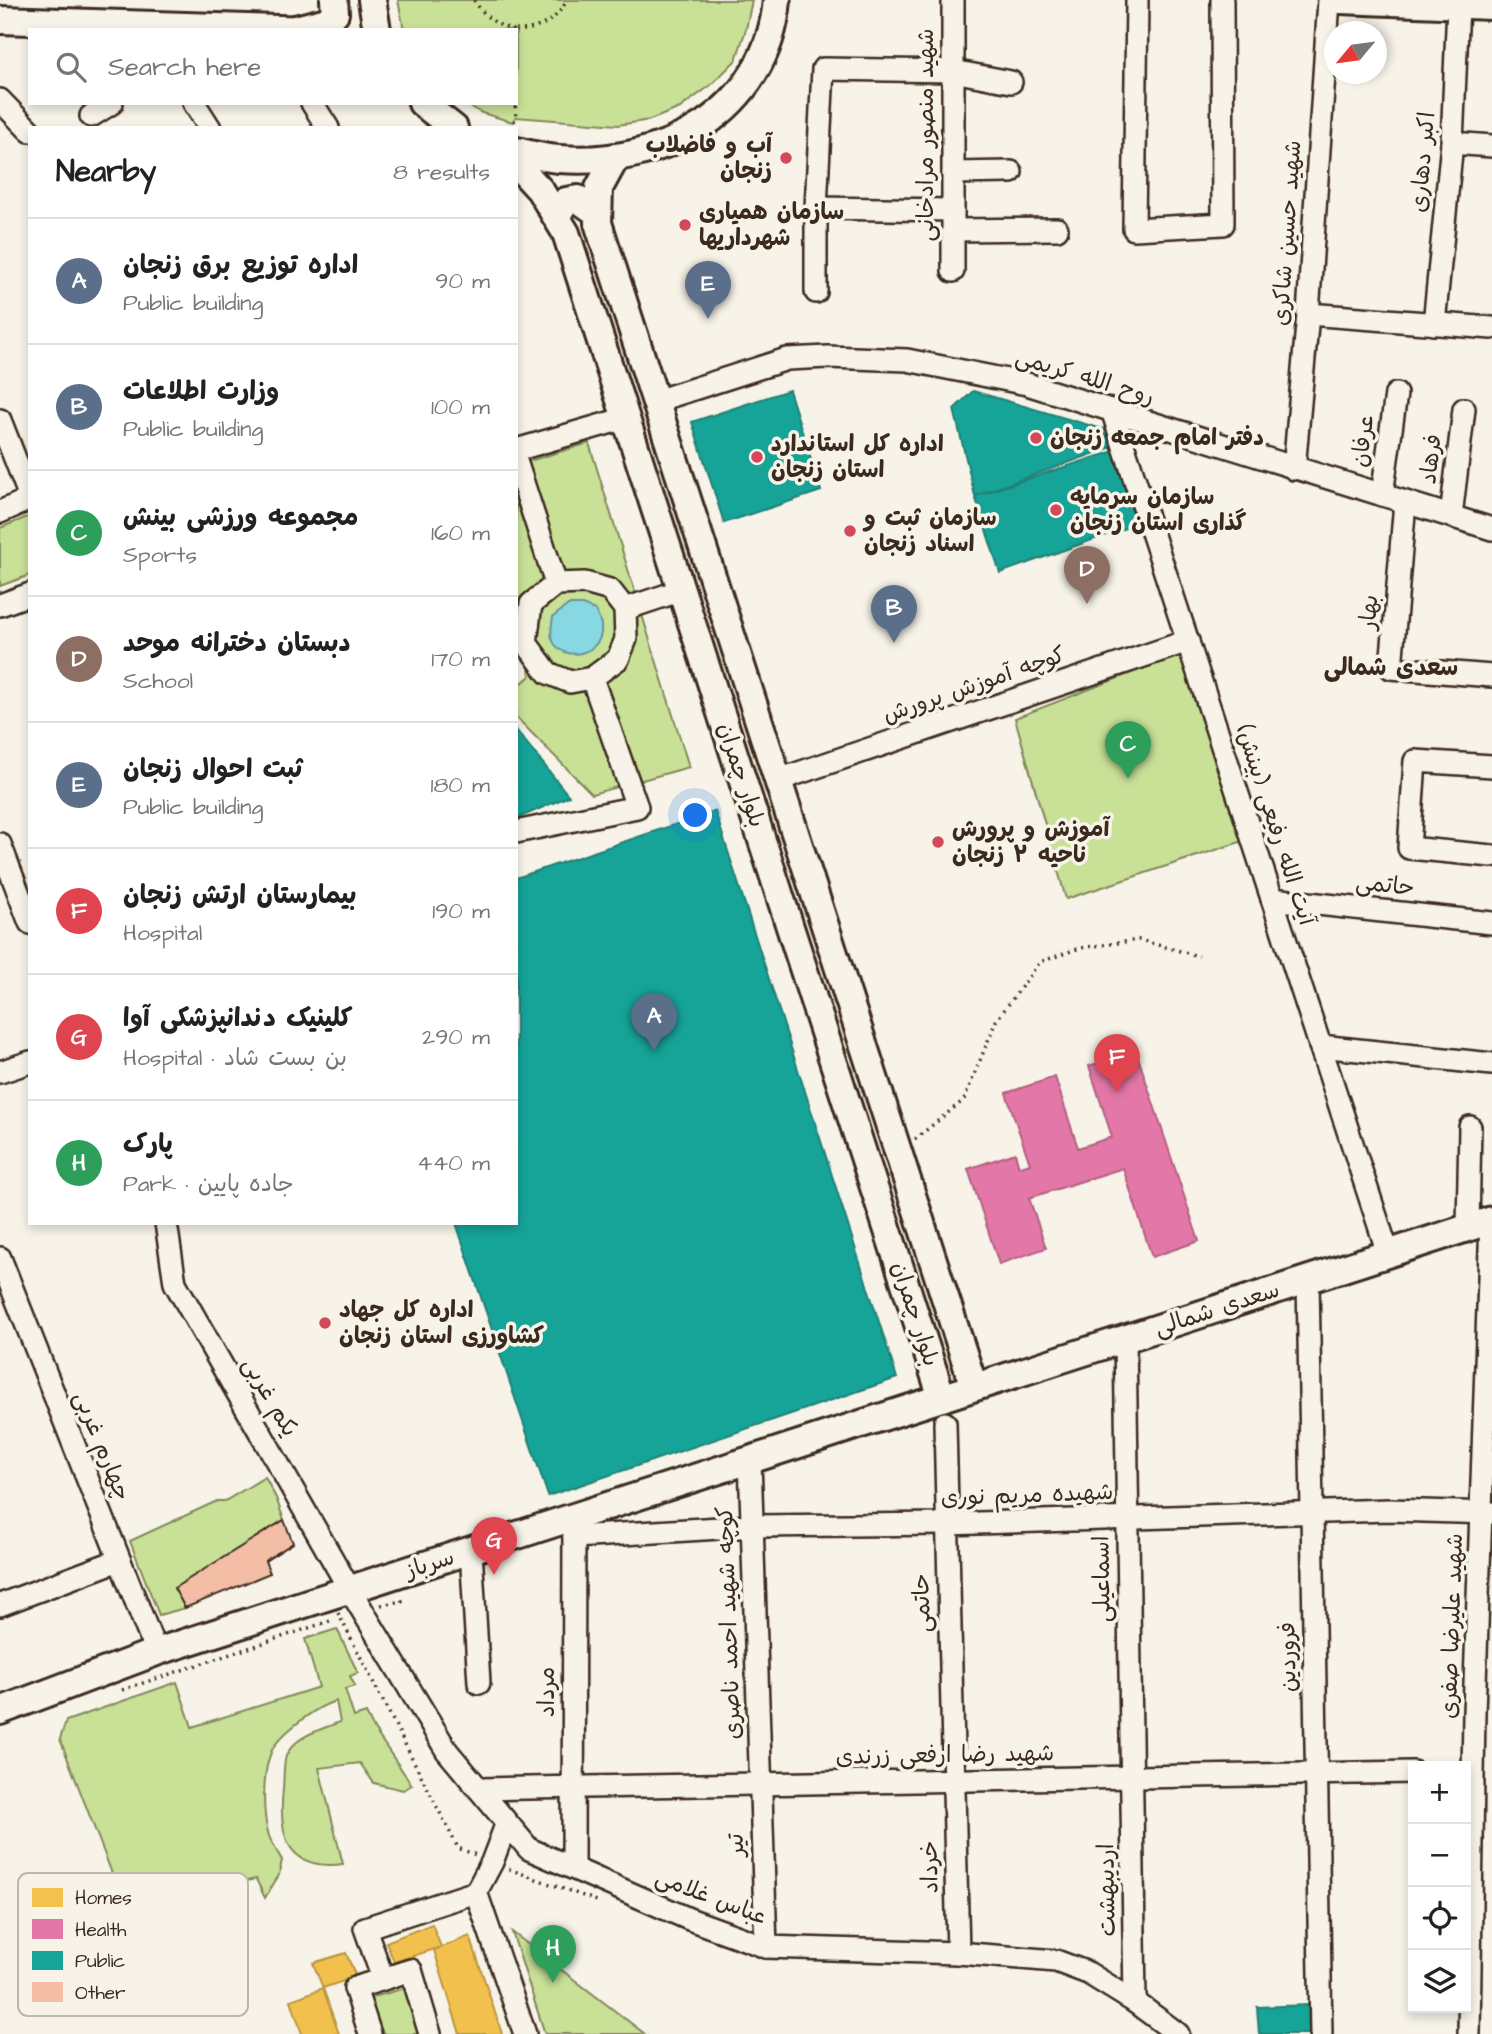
<!DOCTYPE html>
<meta charset="utf-8">
<style>
:root{--surface:#fff;--page:#f2f2f2;--text:#222;--muted:#767676;--line:#e0e0e0;--accent:#d1495b}
body{margin:0;font-family:"Architects Daughter","Playpen Sans Arabic",sans-serif;background:var(--page);color:var(--text)}
.controls{position:absolute;right:21px;bottom:21px;display:grid;overflow:hidden;border-radius:0px;box-shadow:0 4px 10px #0003}
.controls button{width:63px;height:63px;display:grid;place-items:center;padding:0;border:0;border-bottom:2px solid var(--line);background:var(--surface);color:var(--text);font:35px sans-serif}
.compass{position:absolute;left:1324px;top:21px;width:63px;height:63px;border-radius:50%;background:var(--surface);box-shadow:0 4px 10px #0003;rotate:241deg}
.you{position:absolute;left:696px;top:816px;width:24px;height:24px;margin:-18px;border:5px solid #fff;border-radius:50%;background:#1a73e8;box-shadow:0 0 0 10px #1a73e833}
.badge{display:grid;place-items:center;width:46px;height:46px;border-radius:50%;background:var(--accent);color:#fff;font-size:23px;font-weight:700}
.pin{position:absolute;translate:-50% -58px;filter:drop-shadow(0 2px 4px #0008)}
.pin::after{content:'';position:absolute;top:37px;width:24px;height:21px;background:inherit;clip-path:polygon(0 0,100% 0,50% 100%)}
.list{margin:0;padding:0;list-style:none}
h2{display:flex;justify-content:space-between;align-items:center;height:91px;margin:0;padding:0 28px;font-size:30px}
h2 small{font-size:23px;font-weight:400;color:var(--muted)}
.list li{display:grid;grid-template-columns:46px 1fr auto;gap:21px;align-items:center;box-sizing:border-box;height:126px;padding:0 28px;border-top:2px solid var(--line)}
.list b{display:block;font-size:26px;white-space:nowrap}
.list p{margin:0;font-size:23px;white-space:nowrap;color:var(--muted)}
.list em{font-size:23px;font-style:normal;color:var(--muted)}
.icon{flex:none;width:38px;height:38px;fill:none;stroke:currentColor;stroke-width:2;stroke-linecap:round;stroke-linejoin:round}
.map{position:relative;flex:none;width:1492px;height:2034px;overflow:hidden}
.search{position:absolute;background:var(--surface);box-shadow:0 4px 10px #0003;left:28px;top:28px;width:490px;height:77px;display:flex;align-items:center;gap:18px;box-sizing:border-box;padding:0 24px;border-radius:0px;color:var(--muted);font-size:26px}
.panel{position:absolute;background:var(--surface);box-shadow:0 4px 10px #0003;left:28px;top:126px;width:490px;height:1099px;border-radius:0px}
.map>svg:first-child{display:block}
.green{fill:#c8e197;stroke:#82865a;stroke-width:2}
.water{fill:#88d8e4;stroke:#699295;stroke-width:2}
.homes{fill:#f2c14e;stroke:#bb9440;stroke-width:2}
.health{fill:#e377a8;stroke:#b1607f;stroke-width:2}
.public{fill:#17a398;stroke:#227f73;stroke-width:2}
.building{fill:#f3bea5;stroke:#3b2a1e;stroke-width:2}
.lines{fill:none;stroke-linecap:round;stroke-linejoin:round}
.minor-casing{stroke:#3b2a1e;stroke-width:26}
.major-casing{stroke:#3b2a1e;stroke-width:32}
.path{stroke:#3b2a1e;stroke-width:3.5;stroke-dasharray:2 5;stroke-linecap:butt}
.minor{stroke:#f7f3e8;stroke-width:21}
.major{stroke:#f7f3e8;stroke-width:26}
.poi-dot{fill:#d1495b;stroke:#f7f3e8;stroke-width:2.5}
.labels{text-anchor:middle;dominant-baseline:central;stroke-width:7;stroke-linejoin:round;paint-order:stroke}
.street-label{font-size:23px;fill:#3b2a1e;stroke:#f7f3e8}
.poi-label{font-size:23px;font-weight:bold;fill:#3b2a1e;stroke:#f7f3e8;text-anchor:start}
.neighbourhood-label{font-size:24px;font-weight:bold;fill:#3b2a1e;stroke:#f7f3e8}
.key{fill:#f7f3e8;stroke:#bfb7ab;stroke-width:2}
.key-label{font-size:19px;fill:#3b2a1e}
</style>
<div class="map">
<svg width="1492" height="2034" viewBox="0 0 1492 2034">
<rect width="100%" height="100%" fill="#f7f3e8"/>
<filter id="ink" filterUnits="userSpaceOnUse"><feTurbulence type="fractalNoise" baseFrequency=".0143" numOctaves="2"/><feDisplacementMap in="SourceGraphic" scale="14" xChannelSelector="R" yChannelSelector="G"/><feConvolveMatrix kernelMatrix="1 2 1 2 8 2 1 2 1" color-interpolation-filters="sRGB"/></filter>
<g filter="url(#ink)">
<g class="green">
<polygon points="398,0 752,0 746,29 736,60 711,85 680,108 650,120 618,125 516,117 513,122 482,113 463,103 516,103 516,30 404,30"/>
<polygon points="589,443 689,767 592,794 516,717 516,688 530,676 526,644 516,623 516,465"/>
<polygon points="30,516 30,575 0,586 0,528"/>
<polygon points="1183,653 1243,841 1066,899 1015,718"/>
<polygon points="265,1477 276,1498 284,1520 185,1608 159,1615 130,1541 217,1501 225,1501"/>
<path d="M337,1629l21,44 -8,3 5,10 -10,3 9,28 12,-4 8,16 38,56 -9,5 -29,-7 -14,-20 -41,5 24,96c-56,7 -65,-28 -60,-75 1,-10 0,-24 3,-33 8,-20 36,-27 54,-34l-4,-21c-19,5 -55,32 -64,49 -10,22 -10,63 -3,86 3,8 9,17 13,24l-3,15 -14,23 -9,-19 -49,11 9,21c-35,12 -49,19 -86,9l-70,-181 6,-18 111,-39 15,45 127,-40 -14,-48z"/>
<polygon points="512,1932 645,2034 545,2034"/>
<polygon points="405,1988 419,2034 382,2034 370,1998"/>
</g>
<path class="water" d="M568,605h14l13,5c2,5 6,11 6,16 4,28 -39,39 -49,13 -2,-6 0,-16 1,-22z"/>
<g class="homes">
<polygon points="432,1924 441,1947 394,1962 386,1942"/>
<polygon points="470,1936 502,2034 460,2034 434,1950"/>
<polygon points="346,1953 356,1977 323,1988 313,1963"/>
<polygon points="323,1988 339,2034 302,2034 291,2000"/>
</g>
<polygon class="health" points="1136,1051 1199,1241 1152,1257 1123,1168 1029,1198 1046,1248 999,1264 968,1169 1015,1153 1019,1167 1030,1164 1006,1093 1055,1077 1078,1148 1112,1137 1089,1066"/>
<g class="public">
<polygon points="789,390 821,491 724,523 692,422"/>
<polygon points="973,391 1106,430 1115,446 975,496 954,409"/>
<polygon points="1114,451 1137,524 1000,573 975,496"/>
<polygon points="516,730 569,796 516,819"/>
<polygon points="715,811 897,1378 548,1496 456,1223 516,1223 516,878"/>
<polygon points="1309,2005 1310,2034 1259,2034 1257,2007"/>
</g>
<polygon class="building" points="284,1520 293,1543 265,1561 270,1573 185,1608 174,1588"/>
<g class="lines">
<g class="minor-casing">
<g id="minor">
<polyline points="1137,0 1134,229 1223,224 1222,0"/>
<polyline points="0,100 30,131"/>
<polyline points="194,103 210,128"/>
<polyline points="312,103 328,128"/>
<polyline points="91,116 112,103"/>
<polyline points="1452,143 1492,146"/>
<polyline points="953,173 1011,172"/>
<polyline points="816,208 953,210"/>
<polyline points="953,230 1057,229"/>
<polyline points="953,271 953,0"/>
<polyline points="816,292 816,208 823,69 953,71 1011,82"/>
<polyline points="1308,314 1492,328"/>
<polyline points="1434,324 1452,143 1458,5"/>
<polyline points="656,401 787,359 828,357 907,360 1027,384 1492,529"/>
<polyline points="1113,413 1388,1253"/>
<polyline points="0,420 30,497"/>
<polyline points="516,450 626,418"/>
<polyline points="516,461 556,584"/>
<polyline points="1294,469 1308,314 1329,0"/>
<polyline points="1382,495 1396,394"/>
<polyline points="1405,502 1391,668 1492,676"/>
<polyline points="0,512 30,499"/>
<polyline points="1451,516 1464,409"/>
<polygon points="585,583 610,590 625,609 626,639 618,659 592,678 570,682 548,673 526,643 531,604 556,584"/>
<polyline points="0,605 30,594"/>
<polyline points="625,609 682,590"/>
<polyline points="1492,766 1415,761 1409,848 1492,856"/>
<polyline points="778,780 1188,641"/>
<polyline points="516,832 637,807 592,678"/>
<polyline points="0,844 30,923"/>
<polyline points="1272,899 1492,923"/>
<polyline points="1320,1046 1492,1064"/>
<polyline points="0,1072 30,1062"/>
<polyline points="166,1223 175,1283 350,1590 447,1751 529,1849 689,1919 766,1947 958,1953 1056,1961 1088,1973 1135,2002 1178,2034"/>
<polyline points="1468,1227 1470,1127"/>
<polyline points="0,1258 156,1652"/>
<polyline points="1308,1279 1321,2034"/>
<polyline points="1125,1338 1135,2002"/>
<polyline points="945,1423 958,1953"/>
<polyline points="750,1460 766,1947"/>
<polyline points="574,1537 752,1526 946,1524 1389,1510 1492,1513"/>
<polyline points="471,1550 479,1683"/>
<polyline points="0,1605 119,1560"/>
<polyline points="479,1789 1413,1772"/>
<polyline points="573,1868 574,1523"/>
<polyline points="476,1892 525,2034"/>
<polyline points="383,1979 365,1928 476,1892 492,1862 506,1825"/>
<polyline points="370,2034 355,1988 411,1970 430,2034"/>
<polyline points="1469,2034 1474,1713 1491,1220"/>
</g>
</g>
<g class="major-casing">
<g id="major">
<polyline points="372,0 377,30"/>
<polyline points="1340,0 1492,6"/>
<polyline points="0,20 312,30"/>
<polyline points="295,29 327,21 335,13 334,0"/>
<polyline points="422,103 454,128"/>
<path d="M516,151c14,3 29,7 43,8 104,8 208,-47 218,-159"/>
<polyline points="616,157 599,188 598,223 974,1387"/>
<polyline points="516,164 540,190 566,233 942,1398"/>
<polyline points="556,216 566,201 578,199 598,213"/>
<polyline points="0,1711 156,1652 1492,1220"/>
</g>
</g>
<g class="path">
<path d="M474,0c10,16 22,26 41,30"/>
<path d="M516,30c22,1 41,-10 51,-30"/>
<polyline points="511,128 516,117 515,103"/>
<polyline points="915,1139 964,1100 996,1021 1040,962 1080,948 1139,940 1199,956"/>
<polyline points="381,1605 402,1601 400,1596"/>
<polyline points="338,1613 458,1848 476,1855"/>
<polyline points="122,1690 333,1620"/>
<polyline points="509,1869 597,1901"/>
</g>
<use href="#minor" class="minor"/>
<use href="#major" class="major"/>
</g>
</g>
<g class="poi-dot">
<circle cx="786" cy="158" r="7"/>
<circle cx="685" cy="225" r="7"/>
<circle cx="1036" cy="438" r="7"/>
<circle cx="757" cy="457" r="7"/>
<circle cx="1056" cy="510" r="7"/>
<circle cx="850" cy="531" r="7"/>
<circle cx="938" cy="842" r="7"/>
<circle cx="325" cy="1323" r="7"/>
</g>
<g class="labels">
<g class="street-label">
<text transform="translate(926 135) rotate(-90)">شهید منصور مرادخانی</text>
<text transform="translate(1423 162) rotate(-85)">اکبر دهاری</text>
<text transform="translate(1287 233) rotate(-86)">شهید حسین شاکری</text>
<text transform="translate(1085 377) rotate(17)">روح الله کریمی</text>
<text transform="translate(1363 441) rotate(-82)">عرفان</text>
<text transform="translate(1431 459) rotate(-83)">فرهاد</text>
<text transform="translate(1369 612) rotate(-85)">بهار</text>
<text transform="translate(974 685) rotate(-19)">کوچه آموزش پرورش</text>
<text transform="translate(741 775) rotate(72)">بلوار چمران</text>
<text transform="translate(1275 825) rotate(72)">آیت الله رفیعی (بینش)</text>
<text transform="translate(1385 885) rotate(6)">حاتمی</text>
<text transform="translate(1217 1309) rotate(-18)">سعدی شمالی</text>
<text transform="translate(915 1314) rotate(72)">بلوار چمران</text>
<text transform="translate(270 1397) rotate(60)">یکم غربی</text>
<text transform="translate(102 1446) rotate(68)">چهارم غربی</text>
<text transform="translate(1027 1495) rotate(-2)">شهیده مریم نوری</text>
<text transform="translate(430 1564) rotate(-18)">سرباز</text>
<text transform="translate(1102 1579) rotate(-91)">اسماعیلی</text>
<text transform="translate(922 1603) rotate(-92)">حاتمی</text>
<text transform="translate(729 1623) rotate(-92)">کوچه شهید احمد ناصری</text>
<text transform="translate(1452 1626) rotate(-88)">شهید علیرضا صفری</text>
<text transform="translate(1288 1657) rotate(-91)">فروردین</text>
<text transform="translate(547 1692) rotate(-90)">مرداد</text>
<text transform="translate(945 1755) rotate(-1)">شهید رضا ارفعی زرندی</text>
<text transform="translate(736 1845) rotate(-92)">تیر</text>
<text transform="translate(930 1867) rotate(-91)">خرداد</text>
<text transform="translate(1107 1890) rotate(-91)">اردیبهشت</text>
<text transform="translate(711 1897) rotate(21)">عباس غلامی</text>
</g>
<g class="poi-label">
<text x="772" y="145" text-anchor="end">آب و فاضلاب<tspan x="772" dy="26">زنجان</tspan></text>
<text x="699" y="212">سازمان همیاری<tspan x="699" dy="26">شهرداریها</tspan></text>
<text x="1050" y="438">دفتر امام جمعه زنجان</text>
<text x="771" y="444">اداره کل استاندارد<tspan x="771" dy="26">استان زنجان</tspan></text>
<text x="1070" y="497">سازمان سرمایه<tspan x="1070" dy="26">گذاری استان زنجان</tspan></text>
<text x="864" y="518">سازمان ثبت و<tspan x="864" dy="26">اسناد زنجان</tspan></text>
<text x="952" y="829">آموزش و پرورش<tspan x="952" dy="26">ناحیه ۲ زنجان</tspan></text>
<text x="339" y="1310">اداره کل جهاد<tspan x="339" dy="26">کشاورزی استان زنجان</tspan></text>
</g>
<g class="neighbourhood-label">
<text x="1391" y="668">سعدی شمالی</text>
</g>
</g>
<rect x="18" y="1873" width="230" height="143" rx="10" class="key"/>
<rect x="32" y="1888" width="31" height="19" fill="#f2c14e"/>
<rect x="32" y="1919" width="31" height="20" fill="#e377a8"/>
<rect x="32" y="1951" width="31" height="19" fill="#17a398"/>
<rect x="32" y="1982" width="31" height="20" fill="#f3bea5"/>
<g class="key-label">
<text x="75" y="1904">Homes</text>
<text x="75" y="1936">Health</text>
<text x="75" y="1967">Public</text>
<text x="75" y="1999">Other</text>
</g>
</svg>
<div class="controls">
<button>+</button>
<button>−</button>
<button><svg class="icon" aria-label="locate" viewBox="0 0 24 24"><circle cx="12" cy="12" r="6"/><path d="M12 2v4M12 18v4M2 12h4M18 12h4"/></svg></button>
<button><svg class="icon" aria-label="layers" viewBox="0 0 24 24"><path d="M12 4l9 5-9 5-9-5zM3 14l9 5 9-5"/></svg></button>
</div>
<svg class="compass" viewBox="-18 -18 36 36"><path d="M0-13l5 13h-10z" fill="#e53935"/><path d="M0 13l5-13h-10z" fill="#767676"/></svg>
<div class="you"></div>
<div class="pin badge" style="left:654px;top:1051px;background:#5c6f8a">A</div>
<div class="pin badge" style="left:894px;top:643px;background:#5c6f8a">B</div>
<div class="pin badge" style="left:1128px;top:779px;background:#2e9e5b">C</div>
<div class="pin badge" style="left:1087px;top:604px;background:#8d6e63">D</div>
<div class="pin badge" style="left:708px;top:319px;background:#5c6f8a">E</div>
<div class="pin badge" style="left:1117px;top:1092px;background:#e0444e">F</div>
<div class="pin badge" style="left:494px;top:1575px;background:#e0444e">G</div>
<div class="pin badge" style="left:553px;top:1983px;background:#2e9e5b">H</div>
<div class="search"><svg class="icon" aria-label="search" viewBox="0 0 24 24"><circle cx="10" cy="10" r="6"/><path d="M15 15l6 6"/></svg>Search here</div>
<section class="panel">
<h2>Nearby<small>8 results</small></h2>
<ul class="list">
<li><span class="badge" style="background:#5c6f8a">A</span><div><b>اداره توزیع برق زنجان</b><p>Public building</p></div><em>90 m</em></li>
<li><span class="badge" style="background:#5c6f8a">B</span><div><b>وزارت اطلاعات</b><p>Public building</p></div><em>100 m</em></li>
<li><span class="badge" style="background:#2e9e5b">C</span><div><b>مجموعه ورزشی بینش</b><p>Sports</p></div><em>160 m</em></li>
<li><span class="badge" style="background:#8d6e63">D</span><div><b>دبستان دخترانه موحد</b><p>School</p></div><em>170 m</em></li>
<li><span class="badge" style="background:#5c6f8a">E</span><div><b>ثبت احوال زنجان</b><p>Public building</p></div><em>180 m</em></li>
<li><span class="badge" style="background:#e0444e">F</span><div><b>بیمارستان ارتش زنجان</b><p>Hospital</p></div><em>190 m</em></li>
<li><span class="badge" style="background:#e0444e">G</span><div><b>کلینیک دندانپزشکی آوا</b><p>Hospital · بن بست شاد</p></div><em>290 m</em></li>
<li><span class="badge" style="background:#2e9e5b">H</span><div><b>پارک</b><p>Park · جاده پایین</p></div><em>440 m</em></li>
</ul>
</section>
</div>
